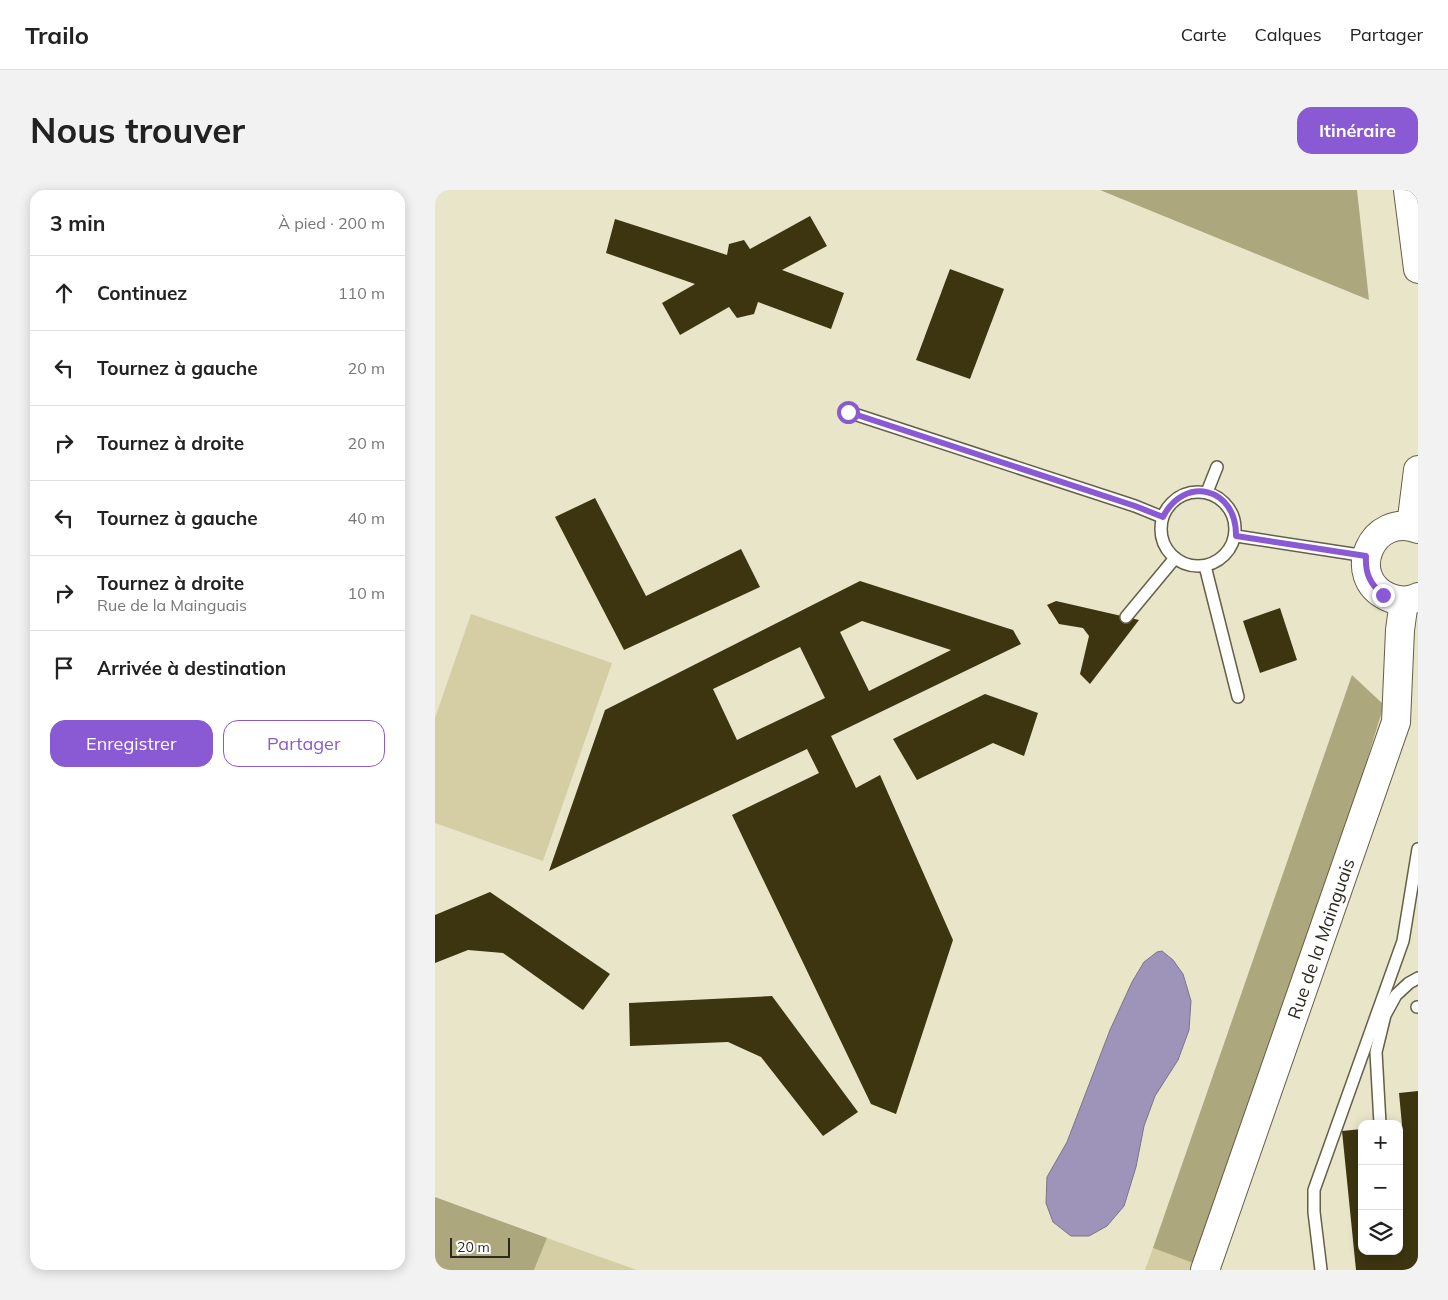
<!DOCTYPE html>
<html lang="fr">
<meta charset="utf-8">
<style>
:root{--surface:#fff;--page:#f2f2f2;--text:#222;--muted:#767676;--line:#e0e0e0;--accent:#895ad3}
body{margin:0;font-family:Mulish,sans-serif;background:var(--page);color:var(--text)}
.controls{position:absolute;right:15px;bottom:15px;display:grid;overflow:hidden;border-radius:10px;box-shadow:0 2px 12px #0003}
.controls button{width:45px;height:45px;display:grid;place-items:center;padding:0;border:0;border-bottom:1px solid var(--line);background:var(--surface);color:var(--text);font:25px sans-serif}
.scale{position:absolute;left:15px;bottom:12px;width:60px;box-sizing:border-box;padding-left:5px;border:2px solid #2c2a20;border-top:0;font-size:14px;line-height:18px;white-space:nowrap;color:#2c2a20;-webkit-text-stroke:4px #fff;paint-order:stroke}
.stop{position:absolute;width:15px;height:15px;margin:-11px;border:4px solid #895ad3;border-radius:50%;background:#fff}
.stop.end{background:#895ad3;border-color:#fff;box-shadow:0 1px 5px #0008}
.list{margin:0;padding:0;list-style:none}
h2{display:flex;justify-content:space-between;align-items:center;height:65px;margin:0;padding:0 20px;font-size:21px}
h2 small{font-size:16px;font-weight:400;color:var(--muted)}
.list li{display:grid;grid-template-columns:32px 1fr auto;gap:15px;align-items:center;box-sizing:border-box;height:75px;padding:0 20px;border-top:1px solid var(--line)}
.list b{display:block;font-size:19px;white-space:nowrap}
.list p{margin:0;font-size:16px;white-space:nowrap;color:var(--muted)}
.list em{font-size:16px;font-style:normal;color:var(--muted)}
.actions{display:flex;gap:10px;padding:15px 20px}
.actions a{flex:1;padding:11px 0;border:1px solid var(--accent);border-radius:15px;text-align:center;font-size:18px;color:var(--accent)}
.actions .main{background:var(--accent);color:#fff}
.icon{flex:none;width:28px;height:28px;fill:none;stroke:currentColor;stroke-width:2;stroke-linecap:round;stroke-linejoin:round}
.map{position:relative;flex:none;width:983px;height:1080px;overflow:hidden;border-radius:15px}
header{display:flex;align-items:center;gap:30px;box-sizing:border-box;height:70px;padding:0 25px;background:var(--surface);border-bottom:1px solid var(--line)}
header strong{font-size:24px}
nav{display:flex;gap:28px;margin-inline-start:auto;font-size:18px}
.intro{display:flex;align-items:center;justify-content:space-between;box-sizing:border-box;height:120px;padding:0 30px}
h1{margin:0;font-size:35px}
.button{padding:12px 22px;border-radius:15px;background:var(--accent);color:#fff;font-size:18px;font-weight:700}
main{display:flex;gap:30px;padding:0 30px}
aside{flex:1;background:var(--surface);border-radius:15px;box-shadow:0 2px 12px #0003}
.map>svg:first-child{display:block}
.green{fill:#d5cea5}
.forest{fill:#ada77e}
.water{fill:#9e93b8;stroke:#7c748a}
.building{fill:#3c350f;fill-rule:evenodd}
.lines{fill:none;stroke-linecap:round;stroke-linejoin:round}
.lane-casing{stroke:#645f47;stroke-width:14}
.secondary-casing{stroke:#645f47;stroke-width:30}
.lane{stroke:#fff;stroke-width:11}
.secondary{stroke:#fff;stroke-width:28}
.route{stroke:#895ad3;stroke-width:6}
.labels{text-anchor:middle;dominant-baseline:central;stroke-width:5;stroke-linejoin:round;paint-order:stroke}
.street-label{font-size:18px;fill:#2c2a20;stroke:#fff}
</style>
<header>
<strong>Trailo</strong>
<nav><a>Carte</a><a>Calques</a><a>Partager</a></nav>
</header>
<div class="intro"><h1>Nous trouver</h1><a class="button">Itinéraire</a></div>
<main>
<aside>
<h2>3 min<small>À pied · 200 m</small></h2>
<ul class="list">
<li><svg class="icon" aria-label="ahead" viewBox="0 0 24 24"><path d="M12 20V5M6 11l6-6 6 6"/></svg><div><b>Continuez</b></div><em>110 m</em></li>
<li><svg class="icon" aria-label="left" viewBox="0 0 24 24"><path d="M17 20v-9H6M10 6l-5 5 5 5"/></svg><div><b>Tournez à gauche</b></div><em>20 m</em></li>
<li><svg class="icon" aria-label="right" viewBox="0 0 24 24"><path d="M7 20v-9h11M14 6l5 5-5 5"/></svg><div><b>Tournez à droite</b></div><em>20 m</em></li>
<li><svg class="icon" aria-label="left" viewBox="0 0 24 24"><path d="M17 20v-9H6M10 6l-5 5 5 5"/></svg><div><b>Tournez à gauche</b></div><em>40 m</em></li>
<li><svg class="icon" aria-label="right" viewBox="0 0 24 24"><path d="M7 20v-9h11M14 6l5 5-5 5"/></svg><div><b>Tournez à droite</b><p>Rue de la Mainguais</p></div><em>10 m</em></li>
<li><svg class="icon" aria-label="arrive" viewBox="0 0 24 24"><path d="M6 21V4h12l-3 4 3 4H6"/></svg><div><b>Arrivée à destination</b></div></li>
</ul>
<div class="actions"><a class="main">Enregistrer</a><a>Partager</a></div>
</aside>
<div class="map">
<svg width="983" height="1080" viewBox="0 0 983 1080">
<rect width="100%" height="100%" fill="#e9e5c9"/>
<g class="green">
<polygon points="36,424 177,473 108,671 0,633 0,528"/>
<polygon points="112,1048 202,1080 99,1080"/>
<polygon points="718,1058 758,1073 755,1080 710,1080"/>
</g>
<g class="forest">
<polygon points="665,0 922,0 934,110"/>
<polygon points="917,485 949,515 884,726 758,1073 718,1058"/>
<polygon points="0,1007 112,1048 99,1080 0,1080"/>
</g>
<polygon class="water" points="727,761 738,770 748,784 756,811 754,840 743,870 720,906 709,936 701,977 689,1016 672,1036 654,1046 636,1046 618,1032 611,1013 612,987 632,952 675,840 697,792 709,772 722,762"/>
<g class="building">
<polygon points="375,26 392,56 347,80 409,103 396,139 323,112 319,124 302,128 294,117 245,145 227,113 260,94 171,63 180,29 292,65 294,54 309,50 315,59"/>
<polygon points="515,79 569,99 535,189 481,170"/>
<polygon points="160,308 211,406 306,359 325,397 189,460 120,327"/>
<path d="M425,391l153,49 8,14 -190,92 25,52 24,-13 73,165 -57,174 -25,-10 -139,-289 87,-42 -12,-24 -258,122 56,-161zM427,431l89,29 -82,41 -29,-59zM365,457l25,51 -88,42 -24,-51z"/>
<polygon points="621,411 704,430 655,494 645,484 654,446 648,438 624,434 612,415"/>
<polygon points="845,418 862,470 825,483 808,431"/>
<polygon points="550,504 603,523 589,566 558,553 482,590 458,549"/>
<polygon points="55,702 175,784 148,820 68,763 33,760 0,773 0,725"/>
<polygon points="337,806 423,922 388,946 326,867 293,852 195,856 194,813"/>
<polygon points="983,901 983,1080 921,1080 907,941 927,939 927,1061 964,1061 964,935 967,935 964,903"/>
</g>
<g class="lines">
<g class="lane-casing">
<g id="lane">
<polyline points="413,222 700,316 727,327"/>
<circle cx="763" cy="339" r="37"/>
<polyline points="772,302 782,277"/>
<polyline points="801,346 931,366"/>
<polyline points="770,376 803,507"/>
<polyline points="691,427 740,368"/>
<polyline points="982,817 983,817"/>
<polyline points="945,934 941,862 950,825 961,805 974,793 983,788"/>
<polyline points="886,1080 879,1022 879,1000 968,751 983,659"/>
</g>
</g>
<g class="secondary-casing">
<g id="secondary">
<polyline points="973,0 983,79"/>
<polyline points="976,336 983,280"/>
<path d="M983,339c-46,-18 -74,48 -30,68 9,4 21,5 30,0"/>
<path id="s1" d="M770,1080l191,-548 4,-92 4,-29"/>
</g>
</g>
<use href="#lane" class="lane"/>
<use href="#secondary" class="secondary"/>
</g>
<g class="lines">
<path class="route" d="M413,222l287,94 28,11c21,-42 74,-30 73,19l130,20c-1,17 4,28 17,39"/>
</g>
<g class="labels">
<g class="street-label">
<text stroke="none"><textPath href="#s1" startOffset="351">Rue de la Mainguais</textPath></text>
</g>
</g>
</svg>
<div class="controls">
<button>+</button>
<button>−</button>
<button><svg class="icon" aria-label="layers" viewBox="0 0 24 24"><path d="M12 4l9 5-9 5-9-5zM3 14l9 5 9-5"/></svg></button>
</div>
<div class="scale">20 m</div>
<div class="stop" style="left:413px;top:222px"></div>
<div class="stop end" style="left:948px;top:405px"></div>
</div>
</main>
